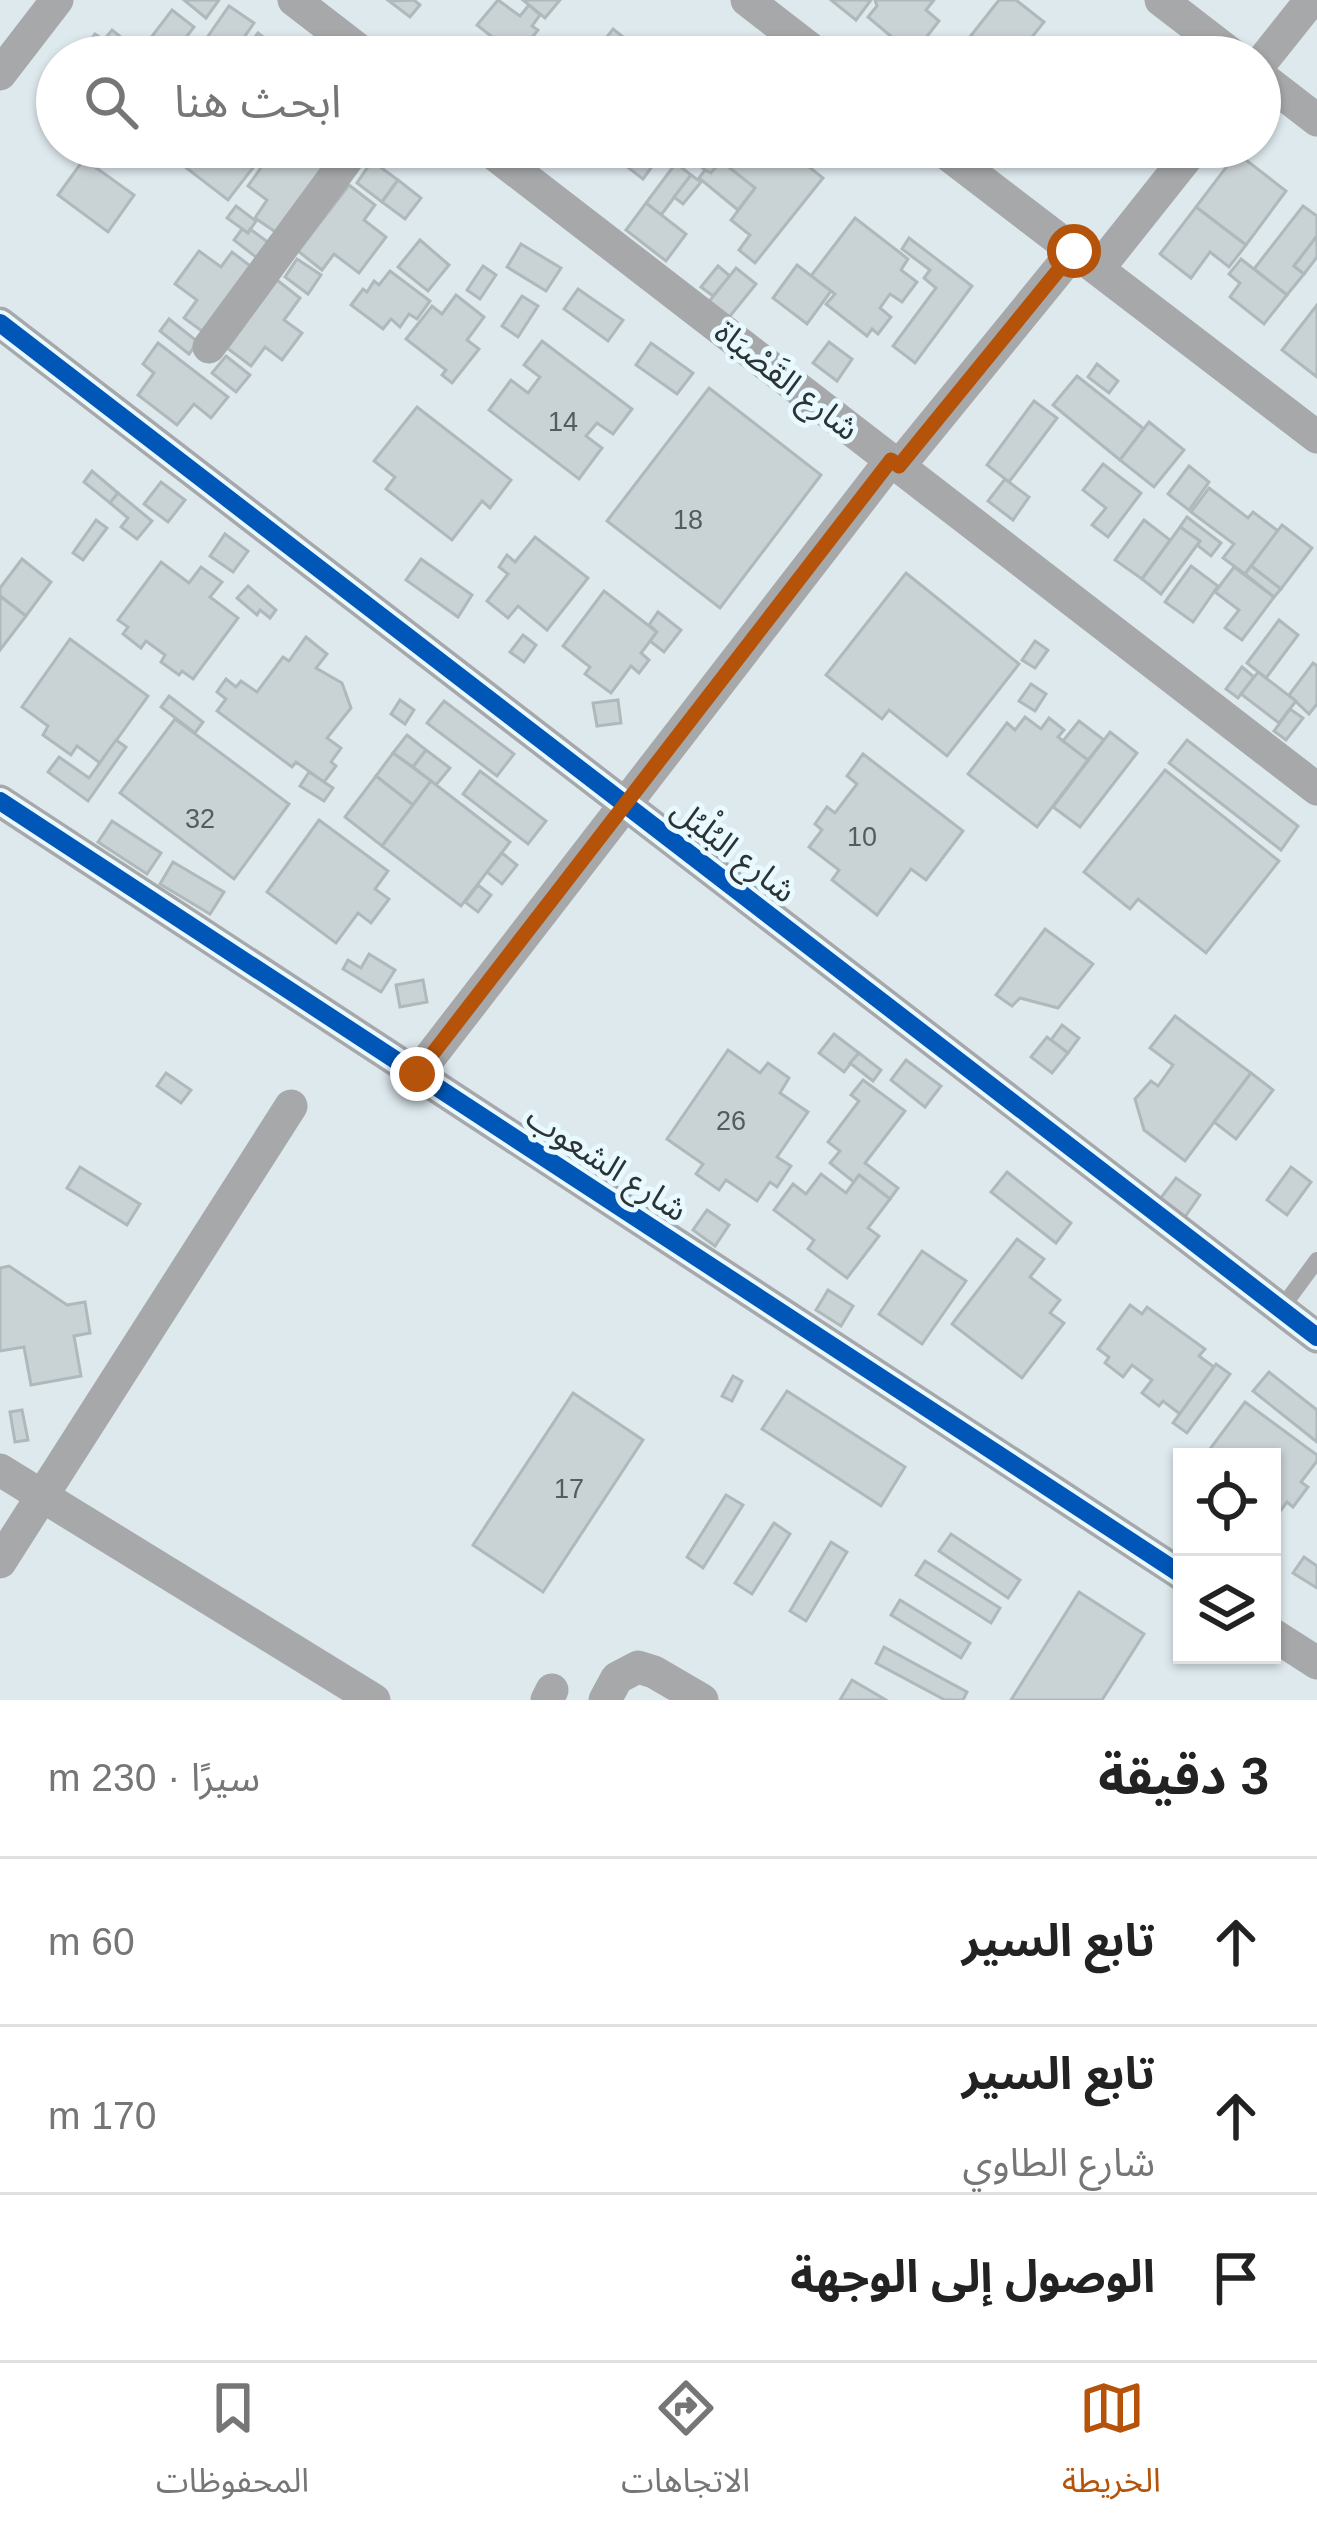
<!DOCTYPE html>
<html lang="ar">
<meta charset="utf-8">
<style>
:root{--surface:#fff;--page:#f6f6f6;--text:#222;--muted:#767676;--line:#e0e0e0;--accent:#b45309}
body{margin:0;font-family:Helvetica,"Noto Sans Arabic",sans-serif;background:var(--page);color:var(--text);direction:rtl}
.controls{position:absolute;right:36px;bottom:36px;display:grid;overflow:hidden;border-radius:0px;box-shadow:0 3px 9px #0004}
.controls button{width:108px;height:108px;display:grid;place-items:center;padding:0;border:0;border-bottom:3px solid var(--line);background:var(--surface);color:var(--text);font:60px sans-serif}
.stop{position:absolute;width:36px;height:36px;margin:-27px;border:9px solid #b45309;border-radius:50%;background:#fff}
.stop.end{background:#b45309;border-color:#fff;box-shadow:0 3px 12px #0008}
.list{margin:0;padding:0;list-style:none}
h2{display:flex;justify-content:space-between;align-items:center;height:156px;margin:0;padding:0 48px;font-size:51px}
h2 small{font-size:39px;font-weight:400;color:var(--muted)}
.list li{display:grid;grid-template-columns:78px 1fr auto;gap:36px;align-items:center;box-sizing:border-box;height:168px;padding:0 48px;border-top:3px solid var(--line)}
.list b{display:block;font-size:45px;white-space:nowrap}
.list p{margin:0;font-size:39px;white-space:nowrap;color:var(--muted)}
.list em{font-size:39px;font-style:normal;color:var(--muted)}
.icon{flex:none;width:66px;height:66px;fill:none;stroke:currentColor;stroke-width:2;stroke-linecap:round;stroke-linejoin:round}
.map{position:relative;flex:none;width:1317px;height:1700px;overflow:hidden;direction:ltr}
.search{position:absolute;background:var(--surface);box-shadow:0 3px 9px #0004;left:36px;right:36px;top:36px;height:132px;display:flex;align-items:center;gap:30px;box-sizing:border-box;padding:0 42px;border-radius:66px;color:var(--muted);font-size:45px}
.sheet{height:660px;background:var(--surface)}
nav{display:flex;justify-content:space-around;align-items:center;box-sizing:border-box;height:168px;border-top:3px solid var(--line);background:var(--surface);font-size:33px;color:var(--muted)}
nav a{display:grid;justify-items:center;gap:6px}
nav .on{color:var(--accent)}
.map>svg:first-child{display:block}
.building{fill:#c9d2d5;stroke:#afb8bb;stroke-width:3}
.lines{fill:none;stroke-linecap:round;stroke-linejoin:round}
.lane{stroke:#a7a8aa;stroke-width:16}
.street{stroke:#a7a8aa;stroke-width:33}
.cycleway-casing{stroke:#e8f9ff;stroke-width:26}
.cycleway{stroke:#0057b8;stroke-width:18}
.route{stroke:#b45309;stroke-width:15}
.labels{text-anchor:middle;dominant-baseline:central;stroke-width:10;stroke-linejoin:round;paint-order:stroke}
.number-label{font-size:27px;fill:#535c5e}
.street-label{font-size:33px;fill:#2b3335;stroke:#e8f9ff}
</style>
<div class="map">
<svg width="1317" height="1700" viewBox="0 0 1317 1700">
<rect width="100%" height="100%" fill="#dee9ee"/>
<g class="building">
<polygon points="184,0 219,0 206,18"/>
<polygon points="414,0 420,5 410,17 389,1"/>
<polygon points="498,0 520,16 529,5 540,15 532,26 538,30 516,57 489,57 500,43 477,25"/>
<polygon points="523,0 560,0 545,18"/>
<polygon points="831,0 871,0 856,20"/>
<polygon points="875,0 934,0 926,10 939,21 911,57 904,57 900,54 905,48 868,17 877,6"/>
<polygon points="999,0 1016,0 1044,22 1016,57 954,57"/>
<polygon points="229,6 254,23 231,56 206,39"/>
<polygon points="172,10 194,27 181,44 197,57 92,57 96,52 87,45 95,34 104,40 112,30 140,52"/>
<polygon points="613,29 648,57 603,57 596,51"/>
<polygon points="258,33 288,57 240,57"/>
<polygon points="144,147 269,147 228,200 167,153 162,160"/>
<polygon points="652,147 661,154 643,179 625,165 638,147"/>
<polygon points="699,147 784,147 823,178 755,263 739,250 750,235 731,220 755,188 721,161 711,173 705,170 691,158"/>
<polygon points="273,151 293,165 301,153 323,169 277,233 255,218 267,200 248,186"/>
<polygon points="1237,153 1286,191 1246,245 1196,207"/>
<polygon points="84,159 134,195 108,232 58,195"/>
<polygon points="372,161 398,180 382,202 357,183"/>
<polygon points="721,161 755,188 738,210 699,178 705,170 711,173"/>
<polygon points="676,163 691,175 661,215 646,203"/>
<polygon points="691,175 701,182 683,204 674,197"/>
<polygon points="398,180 421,198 405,219 382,202"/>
<polygon points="349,185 375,205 364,220 386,237 359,273 334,254 322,270 298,251"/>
<polygon points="646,203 686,234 666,261 626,230"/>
<polygon points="236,206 256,221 248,233 227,218"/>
<polygon points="1303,206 1317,216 1317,236 1294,266 1304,274 1287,295 1254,269"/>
<polygon points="1196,207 1246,245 1229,267 1210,252 1191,278 1160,254"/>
<polygon points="855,218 908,259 901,270 917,282 902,302 890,294 880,308 891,317 878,334 872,329 867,336 826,304 835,294 811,276"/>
<polygon points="242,229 248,233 250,229 273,246 261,261 234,240"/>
<polygon points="1317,236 1317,257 1304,274 1294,266"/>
<polygon points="909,238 972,286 915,363 893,346 936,288 924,278 930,270 902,249"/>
<polygon points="420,240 449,265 428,291 398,267"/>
<polygon points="521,244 561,268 546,291 507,267"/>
<polygon points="199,251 221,267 232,252 258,272 210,337 184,318 197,300 175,284"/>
<polygon points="297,259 321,275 308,294 285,277"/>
<polygon points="1241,259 1287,295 1264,324 1230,297 1240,283 1229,274"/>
<polygon points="797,265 831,291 807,324 773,298"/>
<polygon points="483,266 496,275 480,299 467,290"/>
<polygon points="718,266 730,276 713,296 701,287"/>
<polygon points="736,268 756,284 726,321 707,304"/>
<polygon points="390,271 430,301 417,319 409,314 400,327 391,319 383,329 351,305 363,289 367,292 374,281 379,285"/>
<polygon points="277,280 300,298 284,320 302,333 282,360 265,347 251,366 227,348"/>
<polygon points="578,289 623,320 608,341 564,309"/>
<polygon points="456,295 484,317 467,340 479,349 452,383 442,375 446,370 406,339 432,306 442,314"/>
<polygon points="522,296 538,306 518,337 502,326"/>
<polygon points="1317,305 1317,377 1282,350"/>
<polygon points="169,319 198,342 189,354 160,331"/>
<polygon points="542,341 632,409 613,434 597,423 586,436 602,448 579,479 489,410 511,380 528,393 540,377 524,365"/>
<polygon points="829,342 852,359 837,381 813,363"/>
<polygon points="158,343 228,397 211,418 194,404 177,425 138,395 154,373 143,364"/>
<polygon points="651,343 693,373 677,394 636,365"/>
<polygon points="226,356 250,375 236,392 212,373"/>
<polygon points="1097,364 1118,381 1109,393 1088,377"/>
<polygon points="1077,376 1144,429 1120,460 1053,405"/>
<polygon points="709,388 821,475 720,608 607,521"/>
<polygon points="1034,401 1057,418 1009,482 987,465"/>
<polygon points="417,407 511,480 490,508 482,501 452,540 386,489 395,477 374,461"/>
<polygon points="1149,422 1184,450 1154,487 1120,460"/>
<polygon points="1103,464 1141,493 1108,537 1092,525 1106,508 1083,490"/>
<polygon points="1189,466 1209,482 1189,510 1168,494"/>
<polygon points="92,471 118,493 110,503 84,482"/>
<polygon points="1005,479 1029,497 1013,520 988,501"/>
<polygon points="161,482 185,500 168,522 144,504"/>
<polygon points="1209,488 1248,518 1253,512 1278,531 1245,574 1223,558 1234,544 1191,512"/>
<polygon points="118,493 152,521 137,539 121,527 128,518 110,503"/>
<polygon points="1187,517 1221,543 1211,556 1197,545 1200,541 1180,527"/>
<polygon points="96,520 107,528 83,560 73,553"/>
<polygon points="1144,520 1170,540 1142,579 1115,560"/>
<polygon points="1282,525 1312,548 1281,589 1251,566"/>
<polygon points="1180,527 1200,541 1161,594 1142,579"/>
<polygon points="225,534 248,551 233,572 210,556"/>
<polygon points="535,537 588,578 547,630 518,606 508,618 487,601 508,574 499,567 507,555 515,562"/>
<polygon points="22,559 51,582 26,616 0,596 0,588"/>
<polygon points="421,559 472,595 458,617 406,580"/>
<polygon points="161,562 189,583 201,567 222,582 210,597 238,618 193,679 182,671 179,675 161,662 165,655 146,641 141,648 123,634 128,627 118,620"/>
<polygon points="1191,566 1218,586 1193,622 1165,602"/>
<polygon points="1251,566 1281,589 1274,597 1245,574"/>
<polygon points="1234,567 1274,597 1242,640 1225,628 1239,610 1215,592"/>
<polygon points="906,573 1019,664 947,756 889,710 882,719 826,675"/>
<polygon points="248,586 276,610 270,618 260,610 257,615 237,598"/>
<polygon points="604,591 657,632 641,653 649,660 639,673 631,666 611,693 585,674 590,667 563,646"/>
<polygon points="0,596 26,616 0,650"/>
<polygon points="658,612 681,630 664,652 650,641 657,632 649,625"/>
<polygon points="1279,620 1298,635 1266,678 1247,663"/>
<polygon points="523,635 536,645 524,662 510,652"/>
<polygon points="306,637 327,654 316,668 342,683 351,708 327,738 341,748 331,762 336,766 324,782 296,762 292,767 217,711 226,699 217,692 226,679 236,687 241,681 257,692 283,657 289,661"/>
<polygon points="70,639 148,696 100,763 77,746 71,755 43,735 48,726 22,707"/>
<polygon points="1035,641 1048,650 1035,668 1022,660"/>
<polygon points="1313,663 1317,666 1317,704 1309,714 1289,695"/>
<polygon points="1242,667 1254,677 1238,698 1226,689"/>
<polygon points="1258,672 1296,701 1279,723 1241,694"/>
<polygon points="1031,684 1046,694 1035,711 1019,701"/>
<polygon points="169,696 203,722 195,733 161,707"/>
<polygon points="400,700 414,710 405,724 391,714"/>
<polygon points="618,700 621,723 597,726 593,703"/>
<polygon points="444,701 514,754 497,776 427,723"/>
<polygon points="1290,709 1303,718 1286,740 1274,731"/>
<polygon points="1025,717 1041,729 1049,718 1064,730 1058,737 1088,760 1037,827 968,774 1007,723 1015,730"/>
<polygon points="175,719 289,804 234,879 120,793"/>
<polygon points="1079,721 1104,740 1088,760 1063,741"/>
<polygon points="1110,732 1137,753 1080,827 1053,807"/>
<polygon points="407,735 426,750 413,767 393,753"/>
<polygon points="116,740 126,747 88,801 48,772 59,757 89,778"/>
<polygon points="1187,740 1298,826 1281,850 1169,763"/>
<polygon points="426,750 450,768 436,785 413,767"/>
<polygon points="393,753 431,781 413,805 376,776"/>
<polygon points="863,754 963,831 926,880 911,869 877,915 832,880 839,870 809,847 822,830 815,824 827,807 835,813 857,784 847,776"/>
<polygon points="1165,770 1279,861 1206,953 1138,899 1130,909 1084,872"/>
<polygon points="480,771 546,821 528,844 463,794"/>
<polygon points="309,772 333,788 324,801 300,786"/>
<polygon points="376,776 413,805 382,846 345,817"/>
<polygon points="431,781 510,842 461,906 382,846"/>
<polygon points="319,820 388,871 375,889 389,899 371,923 358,913 336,943 267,892"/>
<polygon points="112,821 161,853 147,874 98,842"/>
<polygon points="502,853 517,865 502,884 487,872"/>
<polygon points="173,862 224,892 210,914 160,884"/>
<polygon points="478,885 491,895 478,912 465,902"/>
<polygon points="1045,929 1093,964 1058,1008 1020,998 1012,1006 996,995"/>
<polygon points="369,954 395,970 381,992 343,969 348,960 361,968"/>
<polygon points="423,980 427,1002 400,1007 396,985"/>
<polygon points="1175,1016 1251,1073 1185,1161 1144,1130 1135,1099 1151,1081 1158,1086 1173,1065 1150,1048"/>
<polygon points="1062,1025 1079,1038 1068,1053 1051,1040"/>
<polygon points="834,1034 859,1053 844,1072 819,1053"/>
<polygon points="1047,1037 1068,1053 1052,1073 1031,1057"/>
<polygon points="728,1050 760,1073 768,1063 789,1078 780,1093 808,1112 777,1157 791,1166 777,1187 770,1182 757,1201 726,1180 719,1190 696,1174 703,1164 667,1139"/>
<polygon points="859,1053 881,1070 873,1081 850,1063"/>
<polygon points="906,1060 941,1086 925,1107 891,1080"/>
<polygon points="166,1073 191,1090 181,1103 157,1086"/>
<polygon points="1251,1073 1273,1090 1236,1139 1214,1122"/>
<polygon points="863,1080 905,1111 865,1163 898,1188 890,1199 859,1175 854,1182 830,1163 840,1151 828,1142 859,1101 851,1095"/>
<polygon points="80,1167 140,1204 127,1225 67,1188"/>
<polygon points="1291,1167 1311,1182 1287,1215 1267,1200"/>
<polygon points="1007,1172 1071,1223 1056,1243 991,1192"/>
<polygon points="821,1174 846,1193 859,1175 890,1199 868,1228 879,1236 847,1278 808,1249 814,1240 774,1210 793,1184 806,1194"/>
<polygon points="1176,1178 1200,1195 1185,1217 1160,1199"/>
<polygon points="707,1210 729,1225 715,1246 693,1230"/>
<polygon points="1017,1239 1044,1259 1030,1277 1060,1300 1050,1313 1064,1323 1022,1378 952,1324"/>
<polygon points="922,1251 966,1281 922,1344 879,1314"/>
<polygon points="9,1266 67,1305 85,1302 90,1333 74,1336 81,1376 31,1385 24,1347 0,1351 0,1268"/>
<polygon points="828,1290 853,1306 841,1326 816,1310"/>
<polygon points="1130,1305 1142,1314 1147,1307 1205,1349 1199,1356 1214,1367 1180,1414 1163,1401 1159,1406 1142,1393 1152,1380 1132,1365 1123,1377 1105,1363 1109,1357 1098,1349"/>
<polygon points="1216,1364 1230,1374 1187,1433 1173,1423"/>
<polygon points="1269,1372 1317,1410 1317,1442 1253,1391"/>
<polygon points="733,1376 742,1381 732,1401 722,1396"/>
<polygon points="787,1391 905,1467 881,1506 762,1429"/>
<polygon points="573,1393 643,1440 543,1592 473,1545"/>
<polygon points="1245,1402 1317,1455 1317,1461 1301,1482 1308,1487 1293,1507 1287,1502 1272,1522 1272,1457 1204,1457"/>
<polygon points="22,1410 28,1440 15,1442 10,1412"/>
<polygon points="726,1495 743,1505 703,1568 687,1557"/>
<polygon points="774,1523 790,1534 752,1594 735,1583"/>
<polygon points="951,1534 1020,1580 1008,1598 939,1551"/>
<polygon points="831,1542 847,1552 806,1621 790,1611"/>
<polygon points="1304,1557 1317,1566 1317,1588 1293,1573"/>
<polygon points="925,1561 1000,1608 991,1623 916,1575"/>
<polygon points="1079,1592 1144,1634 1102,1700 1011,1700"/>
<polygon points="900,1600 970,1643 961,1658 891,1615"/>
<polygon points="884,1647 967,1692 963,1700 945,1700 876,1663"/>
<polygon points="852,1680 886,1700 840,1700"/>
</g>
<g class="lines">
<polyline class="lane" points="1281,1309 1317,1260"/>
<g class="street">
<polyline points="294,0 368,57"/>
<polyline points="747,0 821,57"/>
<polyline points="1161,0 1235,57"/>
<polyline points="1260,64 1311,0"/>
<polyline points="0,74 57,0"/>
<polyline points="1260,76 1317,120"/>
<polyline points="485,147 1317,789"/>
<polyline points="938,147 1317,437"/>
<polyline points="1098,269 1195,147"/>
<polyline points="0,323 1317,1337"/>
<polyline points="209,347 356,147"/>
<polyline points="899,466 1074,251"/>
<polyline points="0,801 1182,1575"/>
<polyline points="417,1074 891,460"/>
<polyline points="0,1470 374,1700"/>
<polyline points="0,1562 291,1106"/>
<polyline points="1272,1634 1317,1663"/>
<polyline points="547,1700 552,1690"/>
<polyline points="605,1700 617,1678 638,1667 654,1672 702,1700"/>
</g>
<g class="cycleway-casing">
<g id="cycleway">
<polyline points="0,323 1317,1337"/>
<polyline points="0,801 1182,1575"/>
</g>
</g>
<use href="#cycleway" class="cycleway"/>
</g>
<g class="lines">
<polyline class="route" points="417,1074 891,460 899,466 1074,251"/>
</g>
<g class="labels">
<g class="number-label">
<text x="563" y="422">14</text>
<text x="688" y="520">18</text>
<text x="200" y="819">32</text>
<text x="862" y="837">10</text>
<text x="731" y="1121">26</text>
<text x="569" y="1489">17</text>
</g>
<g class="street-label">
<text transform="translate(787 380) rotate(38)">شارع القَصْبَاة</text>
<text transform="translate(734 850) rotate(38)">شارع البُلْبُل</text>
<text transform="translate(607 1163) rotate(33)">شارع الشعوب</text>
</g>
</g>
</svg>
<div class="controls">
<button><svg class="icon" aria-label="locate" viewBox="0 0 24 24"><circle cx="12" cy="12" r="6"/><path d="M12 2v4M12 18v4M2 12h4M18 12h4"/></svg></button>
<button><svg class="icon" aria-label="layers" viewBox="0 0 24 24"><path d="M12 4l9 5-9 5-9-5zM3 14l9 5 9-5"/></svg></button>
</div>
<div class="stop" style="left:1074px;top:251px"></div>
<div class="stop end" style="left:417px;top:1074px"></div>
<div class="search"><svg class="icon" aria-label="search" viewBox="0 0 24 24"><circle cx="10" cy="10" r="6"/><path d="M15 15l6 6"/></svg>ابحث هنا</div>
</div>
<section class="sheet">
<h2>3 دقيقة<small>سيرًا · 230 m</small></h2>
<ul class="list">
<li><svg class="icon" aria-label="ahead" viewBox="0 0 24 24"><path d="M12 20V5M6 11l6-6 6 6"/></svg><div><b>تابع السير</b></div><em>60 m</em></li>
<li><svg class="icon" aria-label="ahead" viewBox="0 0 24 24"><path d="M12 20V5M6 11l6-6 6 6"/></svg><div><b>تابع السير</b><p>شارع الطاوي</p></div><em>170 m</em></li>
<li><svg class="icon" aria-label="arrive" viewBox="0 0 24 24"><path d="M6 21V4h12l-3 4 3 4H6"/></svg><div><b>الوصول إلى الوجهة</b></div></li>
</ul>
</section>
<nav>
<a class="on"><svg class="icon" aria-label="map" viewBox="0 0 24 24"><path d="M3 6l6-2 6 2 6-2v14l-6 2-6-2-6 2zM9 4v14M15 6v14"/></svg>الخريطة</a>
<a><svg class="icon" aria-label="directions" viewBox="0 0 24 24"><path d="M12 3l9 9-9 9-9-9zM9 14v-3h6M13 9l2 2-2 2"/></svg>الاتجاهات</a>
<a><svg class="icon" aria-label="saved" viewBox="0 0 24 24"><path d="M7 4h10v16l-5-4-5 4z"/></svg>المحفوظات</a>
</nav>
